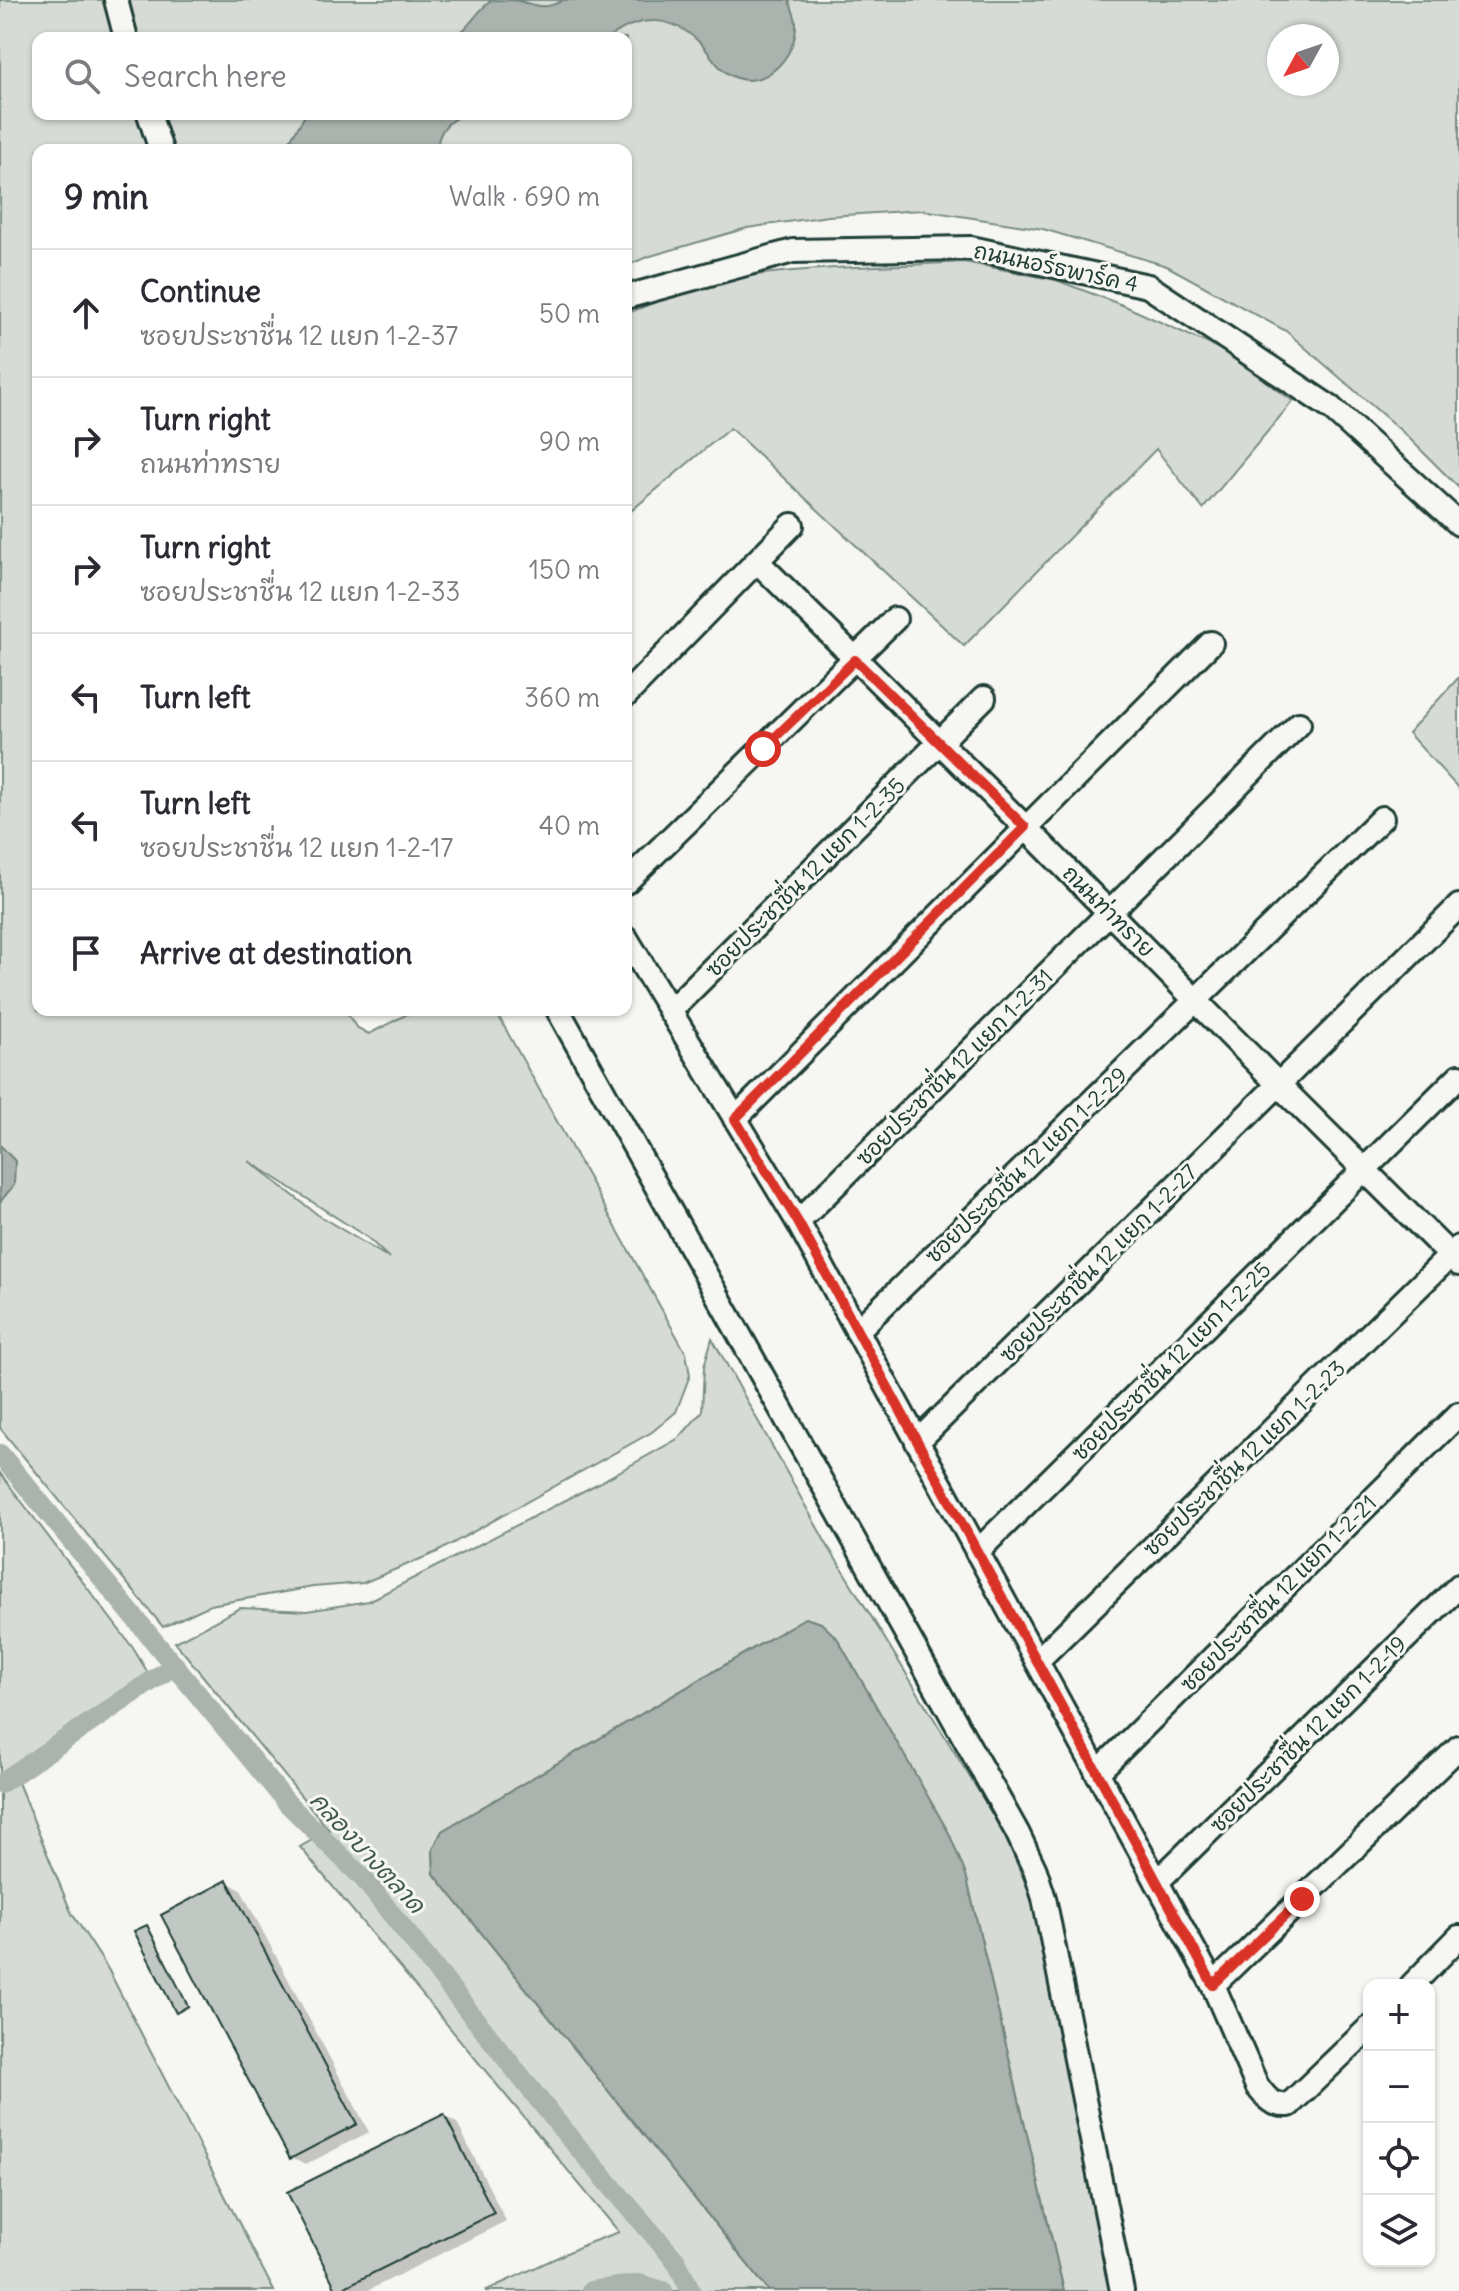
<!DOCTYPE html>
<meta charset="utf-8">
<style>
:root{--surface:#fff;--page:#f2f2f3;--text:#2b2b33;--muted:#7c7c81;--line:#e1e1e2}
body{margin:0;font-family:Delius,"Playpen Sans Thai",sans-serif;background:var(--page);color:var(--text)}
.controls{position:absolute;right:24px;bottom:24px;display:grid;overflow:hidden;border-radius:16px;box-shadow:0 2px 6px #0004}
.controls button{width:72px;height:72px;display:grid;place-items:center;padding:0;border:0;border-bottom:2px solid var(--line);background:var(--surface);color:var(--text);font:40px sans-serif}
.compass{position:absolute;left:1267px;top:24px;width:72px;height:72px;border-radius:50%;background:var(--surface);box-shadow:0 2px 6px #0004;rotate:230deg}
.stop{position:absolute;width:24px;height:24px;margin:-18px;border:6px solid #d93025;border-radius:50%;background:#fff}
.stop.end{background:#d93025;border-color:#fff;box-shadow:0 2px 8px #0008}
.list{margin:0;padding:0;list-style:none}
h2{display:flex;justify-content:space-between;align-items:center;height:104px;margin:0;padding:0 32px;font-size:34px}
h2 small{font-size:26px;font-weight:400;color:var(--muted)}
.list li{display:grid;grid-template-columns:52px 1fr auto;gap:24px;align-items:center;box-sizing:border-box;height:128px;padding:0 32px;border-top:2px solid var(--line)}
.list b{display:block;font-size:30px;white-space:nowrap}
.list p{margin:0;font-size:26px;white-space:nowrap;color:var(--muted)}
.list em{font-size:26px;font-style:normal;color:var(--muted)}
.icon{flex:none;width:44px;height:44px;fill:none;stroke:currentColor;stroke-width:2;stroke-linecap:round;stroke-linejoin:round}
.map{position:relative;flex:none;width:1459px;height:2291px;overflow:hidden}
.search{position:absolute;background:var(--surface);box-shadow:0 2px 6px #0004;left:32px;top:32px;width:600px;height:88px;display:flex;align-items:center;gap:20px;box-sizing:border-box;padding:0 28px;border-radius:16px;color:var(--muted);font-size:30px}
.panel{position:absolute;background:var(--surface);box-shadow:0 2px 6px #0004;left:32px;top:144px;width:600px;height:872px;border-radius:16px}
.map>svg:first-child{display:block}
.green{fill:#d6dbd6;stroke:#7a8c85;stroke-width:2;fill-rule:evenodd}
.water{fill:#aab3ae;stroke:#72847d;stroke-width:2}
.shadow{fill:#0003}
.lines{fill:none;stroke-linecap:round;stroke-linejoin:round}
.canal{stroke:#aab3ae;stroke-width:20}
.building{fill:#c1c8c3;stroke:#1f3d34;stroke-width:2}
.street-casing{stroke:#1f3d34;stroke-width:28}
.street{stroke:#f6f6f2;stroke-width:22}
.route{stroke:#d93025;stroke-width:10}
.labels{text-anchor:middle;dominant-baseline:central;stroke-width:6;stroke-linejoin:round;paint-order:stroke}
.street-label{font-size:22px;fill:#1f3d34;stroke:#f6f6f2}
.water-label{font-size:24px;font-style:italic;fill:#425a52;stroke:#f6f6f2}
</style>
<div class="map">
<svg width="1459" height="2291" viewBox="0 0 1459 2291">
<rect width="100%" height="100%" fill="#f6f6f2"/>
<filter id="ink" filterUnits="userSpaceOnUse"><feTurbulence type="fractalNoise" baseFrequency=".0125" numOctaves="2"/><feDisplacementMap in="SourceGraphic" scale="16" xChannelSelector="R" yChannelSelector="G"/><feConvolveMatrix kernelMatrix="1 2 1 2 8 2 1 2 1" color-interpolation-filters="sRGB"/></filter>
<g filter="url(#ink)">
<g class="green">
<path d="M0,0h1459v488l-53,-53 -120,-104 -119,-65 -124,-37 -121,-19 -94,6 -81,12 -100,29 -21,9v-116h-588v860h307l11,17 13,7 46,-24h80l191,343 4,22 -14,37 -24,20 -215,120 -74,31 -50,4 -103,18 -47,22 -163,-199zM1279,36h48v48h-48zM38,38h588v76h-588zM249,1161l119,77 21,20 -71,-43z"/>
<path d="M964,262l92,18 69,26 97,44 71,51 -90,108 -47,-60 -192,197 -234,-218 -104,87v-201c32,-13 65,-28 99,-34 76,-14 162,-13 239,-18z"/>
<polygon points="1459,677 1459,789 1408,733"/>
<polygon points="712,1338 826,1543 1003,1831 1034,1903 1110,2291 1064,2291 966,1875 821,1623 805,1618 442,1831 433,1849 434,1874 769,2291 485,2291 586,2244 619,2232 300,1847 329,1830 175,1642 240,1608 307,1611 369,1601 597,1484 679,1438 702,1412 704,1367"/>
<polygon points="0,1473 133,1648 148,1673 0,1773"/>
<polygon points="17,1780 71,1912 108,1969 274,2291 0,2291 0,1792"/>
</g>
<g class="water">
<path d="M492,0c9,0 19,0 27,1 17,5 28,9 44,-1h226c2,7 7,16 7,24 1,32 -32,68 -64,52 -16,-8 -22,-24 -34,-35 -28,-27 -60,-25 -89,-3h-157c17,-8 24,-27 40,-38z"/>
<path d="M306,114h157c-16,8 -25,17 -26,36h-153z"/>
<polygon points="0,1145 15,1161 14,1185 0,1202"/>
<polygon points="805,1618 821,1623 837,1638 949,1833 966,1875 1064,2291 769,2291 434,1874 433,1849 442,1831"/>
</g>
<g class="shadow">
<polygon points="227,1882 241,1890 369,2132 305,2165 292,2158"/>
<polygon points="147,1927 189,2008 180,2012 177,2011"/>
<polygon points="444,2116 457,2123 506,2221 367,2291 339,2291 290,2193"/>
</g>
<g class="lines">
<g class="canal">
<polyline points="0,1454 288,1804 363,1878 563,2130 676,2261 691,2291"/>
<polyline points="0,1784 175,1665"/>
<polyline points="591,2291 640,2284 663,2291"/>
</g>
</g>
<g class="building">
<polygon points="227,1880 357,2124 290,2159 161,1915"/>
<polygon points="147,1925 188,2006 176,2013 134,1931"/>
<polygon points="444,2114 494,2213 337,2291 287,2192"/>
</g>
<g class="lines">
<g class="street-casing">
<g id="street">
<polyline points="116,0 126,38"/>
<polyline points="149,114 161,150"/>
<polyline points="626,297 793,251 971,248 1148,286 1331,408 1459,524"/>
<polyline points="757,561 1025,827 1278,1084 1459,1264"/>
<polyline points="626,695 792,525"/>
<polyline points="626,882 895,619"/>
<path d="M626,938l172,284 415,763 44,101c10,13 15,20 32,19l80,-77"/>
<polyline points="558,1010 1017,1832 1035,1870 1044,1898 1122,2291"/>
<polyline points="670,1011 984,698"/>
<polyline points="735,1119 1211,643"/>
<polyline points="798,1222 1299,724"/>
<polyline points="857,1331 1382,818"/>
<polyline points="917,1442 1459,906"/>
<polyline points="977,1552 1459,1076"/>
<polyline points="1037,1661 1459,1247"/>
<polyline points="1097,1773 1459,1414"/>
<polyline points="1157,1882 1459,1586"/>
<polyline points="1213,1985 1459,1747"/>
<polyline points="1412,1985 1459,1937"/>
</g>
</g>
<use href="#street" class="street"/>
</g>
</g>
<g class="lines" filter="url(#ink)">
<polyline class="route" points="763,749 855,660 1025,827 735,1119 798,1222 1213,1985 1302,1899"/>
</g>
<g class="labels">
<g class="street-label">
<text transform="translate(1056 267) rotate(12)">ถนนนอร์ธพาร์ค 4</text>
<text transform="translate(805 877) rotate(-45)">ซอยประชาชื่น 12 แยก 1-2-35</text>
<text transform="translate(1109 911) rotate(45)">ถนนท่าทราย</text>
<text transform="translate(954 1067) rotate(-45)">ซอยประชาชื่น 12 แยก 1-2-31</text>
<text transform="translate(1026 1165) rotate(-44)">ซอยประชาชื่น 12 แยก 1-2-29</text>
<text transform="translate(1098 1263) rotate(-45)">ซอยประชาชื่น 12 แยก 1-2-27</text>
<text transform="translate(1171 1361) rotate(-45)">ซอยประชาชื่น 12 แยก 1-2-25</text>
<text transform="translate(1244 1458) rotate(-44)">ซอยประชาชื่น 12 แยก 1-2-23</text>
<text transform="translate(1278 1593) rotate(-45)">ซอยประชาชื่น 12 แยก 1-2-21</text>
<text transform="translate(1308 1734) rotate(-45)">ซอยประชาชื่น 12 แยก 1-2-19</text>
</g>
<g class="water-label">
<text transform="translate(368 1852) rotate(47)">คลองบางตลาด</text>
</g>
</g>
</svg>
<div class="controls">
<button>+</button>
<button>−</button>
<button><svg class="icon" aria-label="locate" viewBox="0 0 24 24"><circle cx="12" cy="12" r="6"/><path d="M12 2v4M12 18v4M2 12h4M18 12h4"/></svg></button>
<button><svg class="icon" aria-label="layers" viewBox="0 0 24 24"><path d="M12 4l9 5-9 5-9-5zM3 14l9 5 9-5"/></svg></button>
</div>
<svg class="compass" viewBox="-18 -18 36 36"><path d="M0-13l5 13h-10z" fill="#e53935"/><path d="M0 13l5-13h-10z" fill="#7c7c81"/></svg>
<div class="stop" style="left:763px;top:749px"></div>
<div class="stop end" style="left:1302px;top:1899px"></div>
<div class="search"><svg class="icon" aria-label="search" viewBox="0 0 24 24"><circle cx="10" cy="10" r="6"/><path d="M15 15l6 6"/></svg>Search here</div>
<section class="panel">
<h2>9 min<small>Walk · 690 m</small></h2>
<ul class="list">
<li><svg class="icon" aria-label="ahead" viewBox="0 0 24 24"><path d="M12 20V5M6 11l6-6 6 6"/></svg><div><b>Continue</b><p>ซอยประชาชื่น 12 แยก 1-2-37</p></div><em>50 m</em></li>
<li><svg class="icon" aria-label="right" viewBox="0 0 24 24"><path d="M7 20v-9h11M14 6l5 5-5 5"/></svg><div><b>Turn right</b><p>ถนนท่าทราย</p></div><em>90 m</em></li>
<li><svg class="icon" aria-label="right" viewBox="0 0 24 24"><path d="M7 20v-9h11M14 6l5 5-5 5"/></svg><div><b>Turn right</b><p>ซอยประชาชื่น 12 แยก 1-2-33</p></div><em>150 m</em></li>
<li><svg class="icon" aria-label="left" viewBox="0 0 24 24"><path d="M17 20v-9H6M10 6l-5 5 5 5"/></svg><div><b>Turn left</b></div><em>360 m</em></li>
<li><svg class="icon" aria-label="left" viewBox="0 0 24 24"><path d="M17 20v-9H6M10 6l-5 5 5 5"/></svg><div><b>Turn left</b><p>ซอยประชาชื่น 12 แยก 1-2-17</p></div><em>40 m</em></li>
<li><svg class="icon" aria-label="arrive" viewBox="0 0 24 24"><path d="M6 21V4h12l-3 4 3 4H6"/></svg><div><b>Arrive at destination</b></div></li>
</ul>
</section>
</div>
